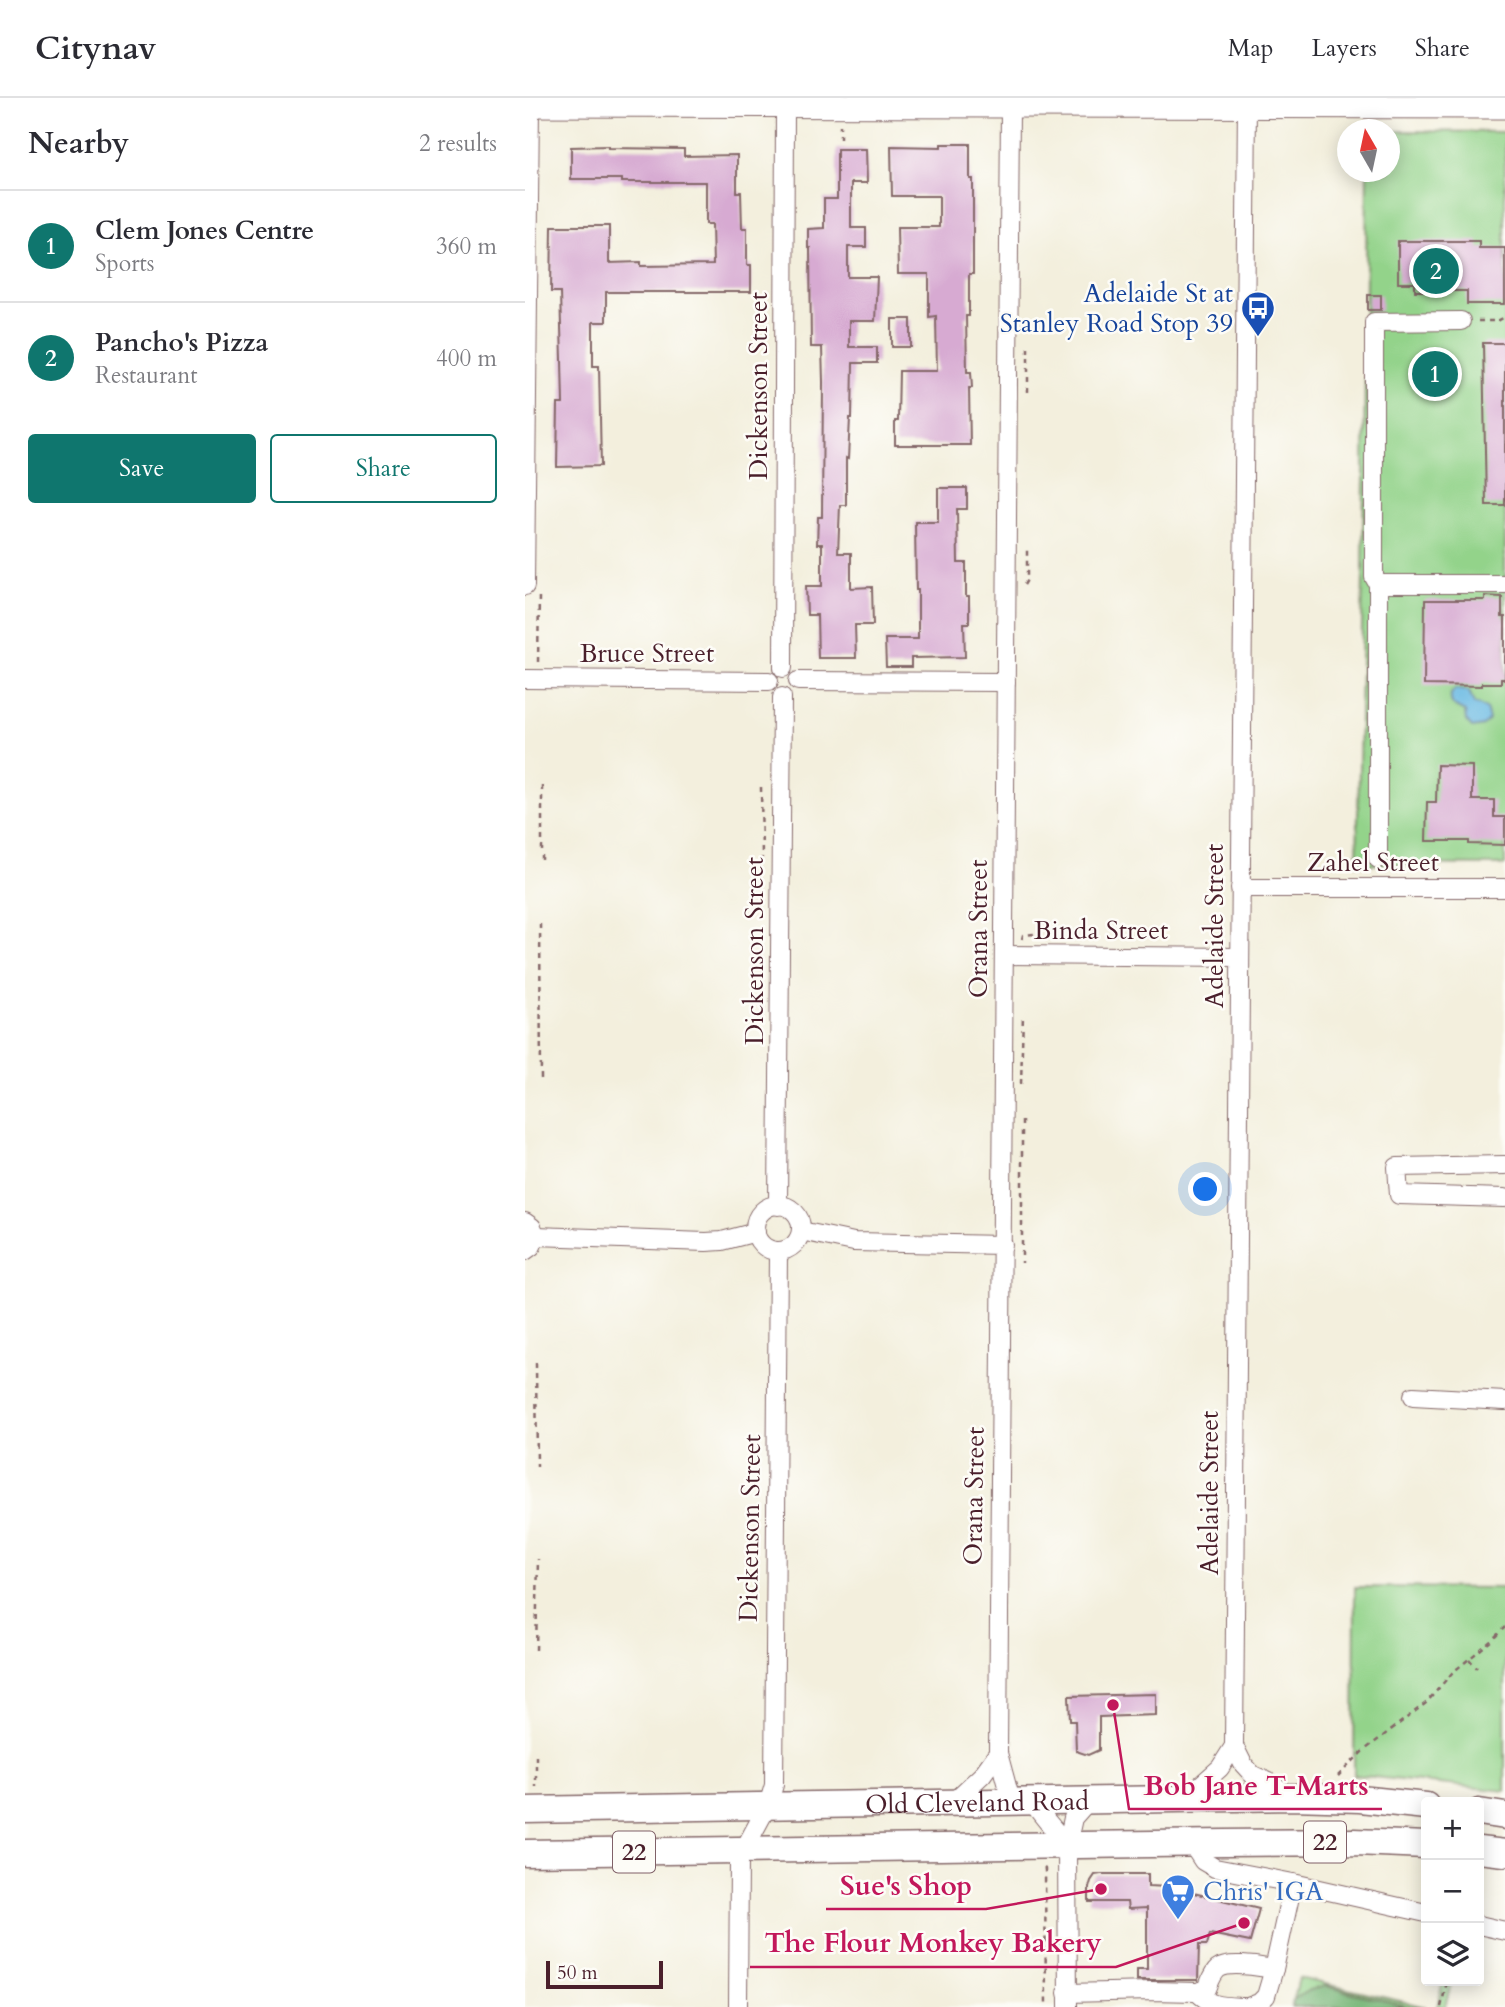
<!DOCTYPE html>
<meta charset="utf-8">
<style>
:root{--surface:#fff;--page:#f7f7f7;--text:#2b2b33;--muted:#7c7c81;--line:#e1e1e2;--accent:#0f766e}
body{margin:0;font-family:Cardo,serif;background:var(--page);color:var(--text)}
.controls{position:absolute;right:21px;bottom:21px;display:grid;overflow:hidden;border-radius:7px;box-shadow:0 4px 18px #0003}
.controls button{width:63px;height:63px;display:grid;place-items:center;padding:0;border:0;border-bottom:2px solid var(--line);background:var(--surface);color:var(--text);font:35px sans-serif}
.compass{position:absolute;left:812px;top:21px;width:63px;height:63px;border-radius:50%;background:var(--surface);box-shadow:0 4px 18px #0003;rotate:351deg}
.scale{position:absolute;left:21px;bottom:18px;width:117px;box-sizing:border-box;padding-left:7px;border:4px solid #4a1f2b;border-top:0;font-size:19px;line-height:24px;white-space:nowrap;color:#4a1f2b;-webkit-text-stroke:5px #fdfcf7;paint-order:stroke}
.you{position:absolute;left:681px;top:1092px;width:24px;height:24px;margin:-18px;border:5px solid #fff;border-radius:50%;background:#1a73e8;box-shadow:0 0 0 10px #1a73e833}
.badge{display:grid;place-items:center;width:46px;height:46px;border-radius:50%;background:var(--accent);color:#fff;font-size:23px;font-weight:700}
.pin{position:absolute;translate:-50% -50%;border:4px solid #fff;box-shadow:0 2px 7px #0006}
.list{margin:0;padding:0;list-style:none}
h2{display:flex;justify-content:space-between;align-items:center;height:91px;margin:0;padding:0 28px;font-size:30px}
h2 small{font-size:23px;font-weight:400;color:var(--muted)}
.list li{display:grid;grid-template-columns:46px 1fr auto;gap:21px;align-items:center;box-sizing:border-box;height:112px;padding:0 28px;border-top:2px solid var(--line)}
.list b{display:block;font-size:26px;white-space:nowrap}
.list p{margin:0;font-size:23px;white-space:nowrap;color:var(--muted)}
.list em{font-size:23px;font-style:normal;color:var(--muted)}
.actions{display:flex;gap:14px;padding:21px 28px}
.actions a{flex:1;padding:16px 0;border:2px solid var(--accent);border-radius:7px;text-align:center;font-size:24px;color:var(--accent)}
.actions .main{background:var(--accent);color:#fff}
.icon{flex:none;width:38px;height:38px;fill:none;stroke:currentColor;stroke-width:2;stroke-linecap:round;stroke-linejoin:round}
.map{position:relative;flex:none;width:980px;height:1909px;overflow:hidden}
header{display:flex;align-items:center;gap:42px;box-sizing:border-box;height:98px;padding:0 35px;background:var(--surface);border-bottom:2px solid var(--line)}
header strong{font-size:33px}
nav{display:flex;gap:38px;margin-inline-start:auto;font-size:24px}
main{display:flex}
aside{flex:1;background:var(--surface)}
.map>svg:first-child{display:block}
.green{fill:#93d38a;stroke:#6e795a;stroke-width:2}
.forest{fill:#76b576;stroke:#606a50;stroke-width:2}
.water{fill:#67b9e3;stroke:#586c87;stroke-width:2}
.building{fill:#d7aad2}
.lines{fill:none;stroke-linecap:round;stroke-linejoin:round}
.minor-casing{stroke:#856869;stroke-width:20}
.major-casing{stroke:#856869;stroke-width:25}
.highway-casing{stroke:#856869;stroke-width:29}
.path{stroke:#856869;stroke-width:2.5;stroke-dasharray:5 5;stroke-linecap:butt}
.minor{stroke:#fff;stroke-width:18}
.major{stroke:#fff;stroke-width:23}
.highway{stroke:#fff;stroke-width:26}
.labels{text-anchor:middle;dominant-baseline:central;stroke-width:5;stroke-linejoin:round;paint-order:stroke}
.shield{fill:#fdfcf7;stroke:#806168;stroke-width:2}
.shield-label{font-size:24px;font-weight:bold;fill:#4a1f2b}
.transit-label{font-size:26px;fill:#164399;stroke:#fdfcf7;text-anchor:end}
.street-label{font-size:26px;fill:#4a1f2b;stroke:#fdfcf7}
.shop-label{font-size:26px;fill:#366cbe;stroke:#fdfcf7;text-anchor:start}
.leader{fill:none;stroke:#c2185b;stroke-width:2.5}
.callout-dot{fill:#c2185b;stroke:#fdfcf7;stroke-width:2.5}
.callout-label{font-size:28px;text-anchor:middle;font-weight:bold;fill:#c2185b;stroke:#fdfcf7;stroke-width:5;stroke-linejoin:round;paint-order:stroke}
</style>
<header>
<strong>Citynav</strong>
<nav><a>Map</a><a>Layers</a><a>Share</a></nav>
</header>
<main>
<aside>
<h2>Nearby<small>2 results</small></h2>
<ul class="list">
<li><span class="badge">1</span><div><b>Clem Jones Centre</b><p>Sports</p></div><em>360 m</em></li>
<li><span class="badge">2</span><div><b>Pancho's Pizza</b><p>Restaurant</p></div><em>400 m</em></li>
</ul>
<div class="actions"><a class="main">Save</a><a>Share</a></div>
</aside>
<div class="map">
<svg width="980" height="1909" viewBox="0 0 980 1909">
<rect width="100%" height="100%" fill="#fdfcf7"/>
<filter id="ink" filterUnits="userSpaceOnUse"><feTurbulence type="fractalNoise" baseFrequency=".0143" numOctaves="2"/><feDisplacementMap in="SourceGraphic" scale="14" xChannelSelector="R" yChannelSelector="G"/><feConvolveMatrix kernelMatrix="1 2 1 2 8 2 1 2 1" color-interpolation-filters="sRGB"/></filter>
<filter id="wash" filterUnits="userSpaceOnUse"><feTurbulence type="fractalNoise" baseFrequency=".00686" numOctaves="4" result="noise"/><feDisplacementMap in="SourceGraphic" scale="28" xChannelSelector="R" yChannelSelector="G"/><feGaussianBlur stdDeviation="1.57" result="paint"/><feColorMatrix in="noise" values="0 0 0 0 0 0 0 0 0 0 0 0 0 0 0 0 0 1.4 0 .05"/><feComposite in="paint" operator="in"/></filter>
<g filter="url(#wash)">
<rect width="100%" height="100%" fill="#f3efdd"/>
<g class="green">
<polygon points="865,33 980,34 980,767 832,766 838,478 842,74 864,74"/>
<polygon points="830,1489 980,1490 980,1693 829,1677"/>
<polygon points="774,1880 901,1909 767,1909"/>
<polygon points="918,1883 927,1883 920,1909 912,1909"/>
</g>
<path class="forest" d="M801,1888c28,8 55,13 82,21h-116l1,-7 16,-10z"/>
<path class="water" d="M930,591l14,2 5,13 5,1 7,4 3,11 -6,6 -11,2 -6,-7 -1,-9c-9,-4 -16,-7 -14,-18z"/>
<g id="blocks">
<g class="building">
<polygon points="416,46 445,46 445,81 448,81 448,176 444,176 444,218 441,218 442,274 446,274 447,290 444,290 445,347 370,347 370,323 373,323 374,273 412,273 411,218 404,219 404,176 373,176 372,129 414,129 414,98 367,98 366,48 416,49"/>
<polygon points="83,48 83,50 159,51 159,58 212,57 212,94 216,94 217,130 222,130 222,167 226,167 226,194 81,194 81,224 68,224 68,268 74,268 76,368 32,369 33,306 38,306 37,262 35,194 26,194 27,128 84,128 84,165 116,164 116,168 188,167 187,126 181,126 181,84 97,84 97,81 46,81 46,49"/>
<polygon points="312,51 341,51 342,85 326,85 326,130 341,130 341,149 323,149 323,179 352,179 350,223 324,223 324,249 352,249 352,265 328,265 327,320 325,320 323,361 321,360 321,407 315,407 313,455 326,455 326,490 347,489 348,527 330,527 331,560 293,560 292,517 282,517 281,488 297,488 297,446 292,446 293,419 297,419 298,284 297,249 286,249 285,150 283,150 283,131 299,130 299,101 312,101"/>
<polygon points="873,143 954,143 954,150 980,150 980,206 942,206 942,193 890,193 890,185 873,185"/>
<rect x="843" y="197" width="13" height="15"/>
<rect x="367" y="221" width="19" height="28"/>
<polygon points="958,245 980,245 980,407 961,407"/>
<polygon points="413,390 442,390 442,411 432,411 433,465 441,465 441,499 444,499 444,525 439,525 440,559 386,560 386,569 361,569 360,541 393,541 393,492 391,492 390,424 413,424"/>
<polygon points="960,498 977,499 977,519 980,519 980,581 976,581 976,585 957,585 957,588 899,587 900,502 960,502"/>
<polygon points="912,667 947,668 947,702 969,702 969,719 980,719 980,747 944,746 944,743 901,743 902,704 911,704"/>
<polygon points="631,1596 631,1617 574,1619 574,1652 563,1657 551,1653 550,1623 545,1623 544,1598"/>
<polygon points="576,1776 623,1776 623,1788 644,1789 734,1811 725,1844 685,1836 682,1847 674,1847 673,1882 612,1882 612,1871 622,1871 622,1810 603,1811 602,1804 564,1804 564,1790 566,1783 570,1777"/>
</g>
</g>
</g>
<g filter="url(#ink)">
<use href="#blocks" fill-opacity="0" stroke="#856869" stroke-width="2"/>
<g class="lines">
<g class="minor-casing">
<g id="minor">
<polyline points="722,0 709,1648 718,1666 728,1677 744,1684 767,1699"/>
<polyline points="485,8 473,1655 486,1703"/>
<polyline points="853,486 980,486"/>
<polyline points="0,488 5,7"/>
<polyline points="258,570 260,7"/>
<polyline points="0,581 244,583"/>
<polyline points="273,583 481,584"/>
<polyline points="853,761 853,486 849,479 849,224 936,223"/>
<polyline points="715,790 980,790"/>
<polyline points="479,857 715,859"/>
<polyline points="980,1067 872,1069 874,1097 980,1100"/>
<circle cx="253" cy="1130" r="23"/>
<polyline points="253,1108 257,599"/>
<polyline points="0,1124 7,1129 11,1138 7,1148 0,1153"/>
<polyline points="276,1133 329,1144 478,1147"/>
<polyline points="11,1138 181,1144 197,1143 231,1134"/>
<polyline points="888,1298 980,1303"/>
<polyline points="660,1701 695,1670 709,1648"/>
<path d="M507,1703c10,16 23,29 35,44"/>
<polyline points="428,1704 457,1677 473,1655"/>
<polyline points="667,1746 678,1763 690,1770 768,1785 901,1815"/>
<polyline points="954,1827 980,1833"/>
<path d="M672,1894c15,15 25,14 46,15"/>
<path d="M542,1895l85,-2 45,1 10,-3c3,-7 5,-15 11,-20 11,-8 43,-2 56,0"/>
<polyline points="213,1909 214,1761 243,1707 249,1687 253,1153"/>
<polyline points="543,1909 542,1747 548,1720 564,1702"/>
<polyline points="723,1909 734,1905 741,1898 749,1871 768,1785"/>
</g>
</g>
<g class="major-casing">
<polyline id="major" points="0,7 980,9"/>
</g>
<g class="highway-casing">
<g id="highway">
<path id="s1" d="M0,1712l767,-13 68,2 66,7"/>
<polyline points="954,1714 980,1718"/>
<polyline points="954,1752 980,1755"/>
<polyline points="0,1755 699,1745 830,1744 901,1747"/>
</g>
</g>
<g class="path">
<polyline points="315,41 315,27"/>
<polyline points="953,223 972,223 980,219"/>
<polyline points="503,249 503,295"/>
<polyline points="499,487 502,482 502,451"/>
<polyline points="13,564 14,497"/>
<polyline points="17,688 17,762"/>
<polyline points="236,689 237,760"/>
<polyline points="15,826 16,983"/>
<polyline points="497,841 498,837 509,836 513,840"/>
<polyline points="689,843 696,835"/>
<polyline points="496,986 498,916"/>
<polyline points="497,1023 497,1165"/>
<polyline points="11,1265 12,1369"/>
<polyline points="11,1552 13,1461"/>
<polyline points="944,1561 952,1570"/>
<polyline points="11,1657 11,1689"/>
<polyline points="813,1678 837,1654 901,1605 927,1575 967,1542 980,1529"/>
<polyline points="519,1770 520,1771 521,1909"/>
<polyline points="916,1909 922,1883"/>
</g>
<use href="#minor" class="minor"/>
<use href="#major" class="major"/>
<use href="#highway" class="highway"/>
</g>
</g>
<defs>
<g id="bus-pin" transform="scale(1.75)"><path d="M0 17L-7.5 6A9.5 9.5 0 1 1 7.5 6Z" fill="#1a4fb4" stroke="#fdfcf7"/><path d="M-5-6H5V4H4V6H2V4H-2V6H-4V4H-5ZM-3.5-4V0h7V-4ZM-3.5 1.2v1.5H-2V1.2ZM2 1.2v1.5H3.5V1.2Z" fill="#fff"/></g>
<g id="supermarket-pin" transform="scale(1.75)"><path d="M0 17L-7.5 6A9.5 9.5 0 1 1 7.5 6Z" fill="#3f7fe0" stroke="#fdfcf7"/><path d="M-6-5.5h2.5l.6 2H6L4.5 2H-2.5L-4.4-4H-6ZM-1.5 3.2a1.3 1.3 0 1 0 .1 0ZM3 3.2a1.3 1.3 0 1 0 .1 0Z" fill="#fff"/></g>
</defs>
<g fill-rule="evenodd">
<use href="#bus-pin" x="733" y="210"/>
<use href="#supermarket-pin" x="653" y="1793"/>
</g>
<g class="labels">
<g class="shield">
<rect x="779" y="1723.5" width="42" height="41" rx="5"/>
<rect x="88" y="1733.5" width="42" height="41" rx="5"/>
</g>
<g class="shield-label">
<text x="800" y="1744">22</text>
<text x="109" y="1754">22</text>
</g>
<g class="transit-label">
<text x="708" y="195">Adelaide St at<tspan x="708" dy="30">Stanley Road Stop 39</tspan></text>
</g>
<g class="street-label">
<text transform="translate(233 288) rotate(-90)">Dickenson Street</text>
<text x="122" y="555">Bruce Street</text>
<text x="848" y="764">Zahel Street</text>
<text transform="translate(689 828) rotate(-90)">Adelaide Street</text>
<text transform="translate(453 831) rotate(-90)">Orana Street</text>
<text x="576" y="832">Binda Street</text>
<text transform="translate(229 853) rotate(-90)">Dickenson Street</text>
<text transform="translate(684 1395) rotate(-90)">Adelaide Street</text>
<text transform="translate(449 1398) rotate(-89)">Orana Street</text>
<text transform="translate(225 1430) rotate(-89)">Dickenson Street</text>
<text stroke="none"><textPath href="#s1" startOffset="452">Old Cleveland Road</textPath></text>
</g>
<g class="shop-label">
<text x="678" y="1793">Chris' IGA</text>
</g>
</g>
<path class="leader" d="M588 1607L604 1711H857M576 1791L461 1811H301M719 1825L591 1869H225"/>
<g class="callout-dot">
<circle cx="588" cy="1607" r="7"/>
<circle cx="576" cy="1791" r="7"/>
<circle cx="719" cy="1825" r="7"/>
</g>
<g class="callout-label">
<text x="731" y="1697">Bob Jane T-Marts</text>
<text x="381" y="1797">Sue's Shop</text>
<text x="408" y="1854">The Flour Monkey Bakery</text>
</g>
</svg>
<div class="controls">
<button>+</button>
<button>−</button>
<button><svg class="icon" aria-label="layers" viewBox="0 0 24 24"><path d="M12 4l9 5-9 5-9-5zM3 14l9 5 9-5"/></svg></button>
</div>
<svg class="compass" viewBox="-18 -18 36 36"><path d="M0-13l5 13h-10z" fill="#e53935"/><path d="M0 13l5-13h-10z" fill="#7c7c81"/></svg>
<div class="scale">50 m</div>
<div class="you"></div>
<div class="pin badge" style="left:910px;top:276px">1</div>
<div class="pin badge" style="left:911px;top:173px">2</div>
</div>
</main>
